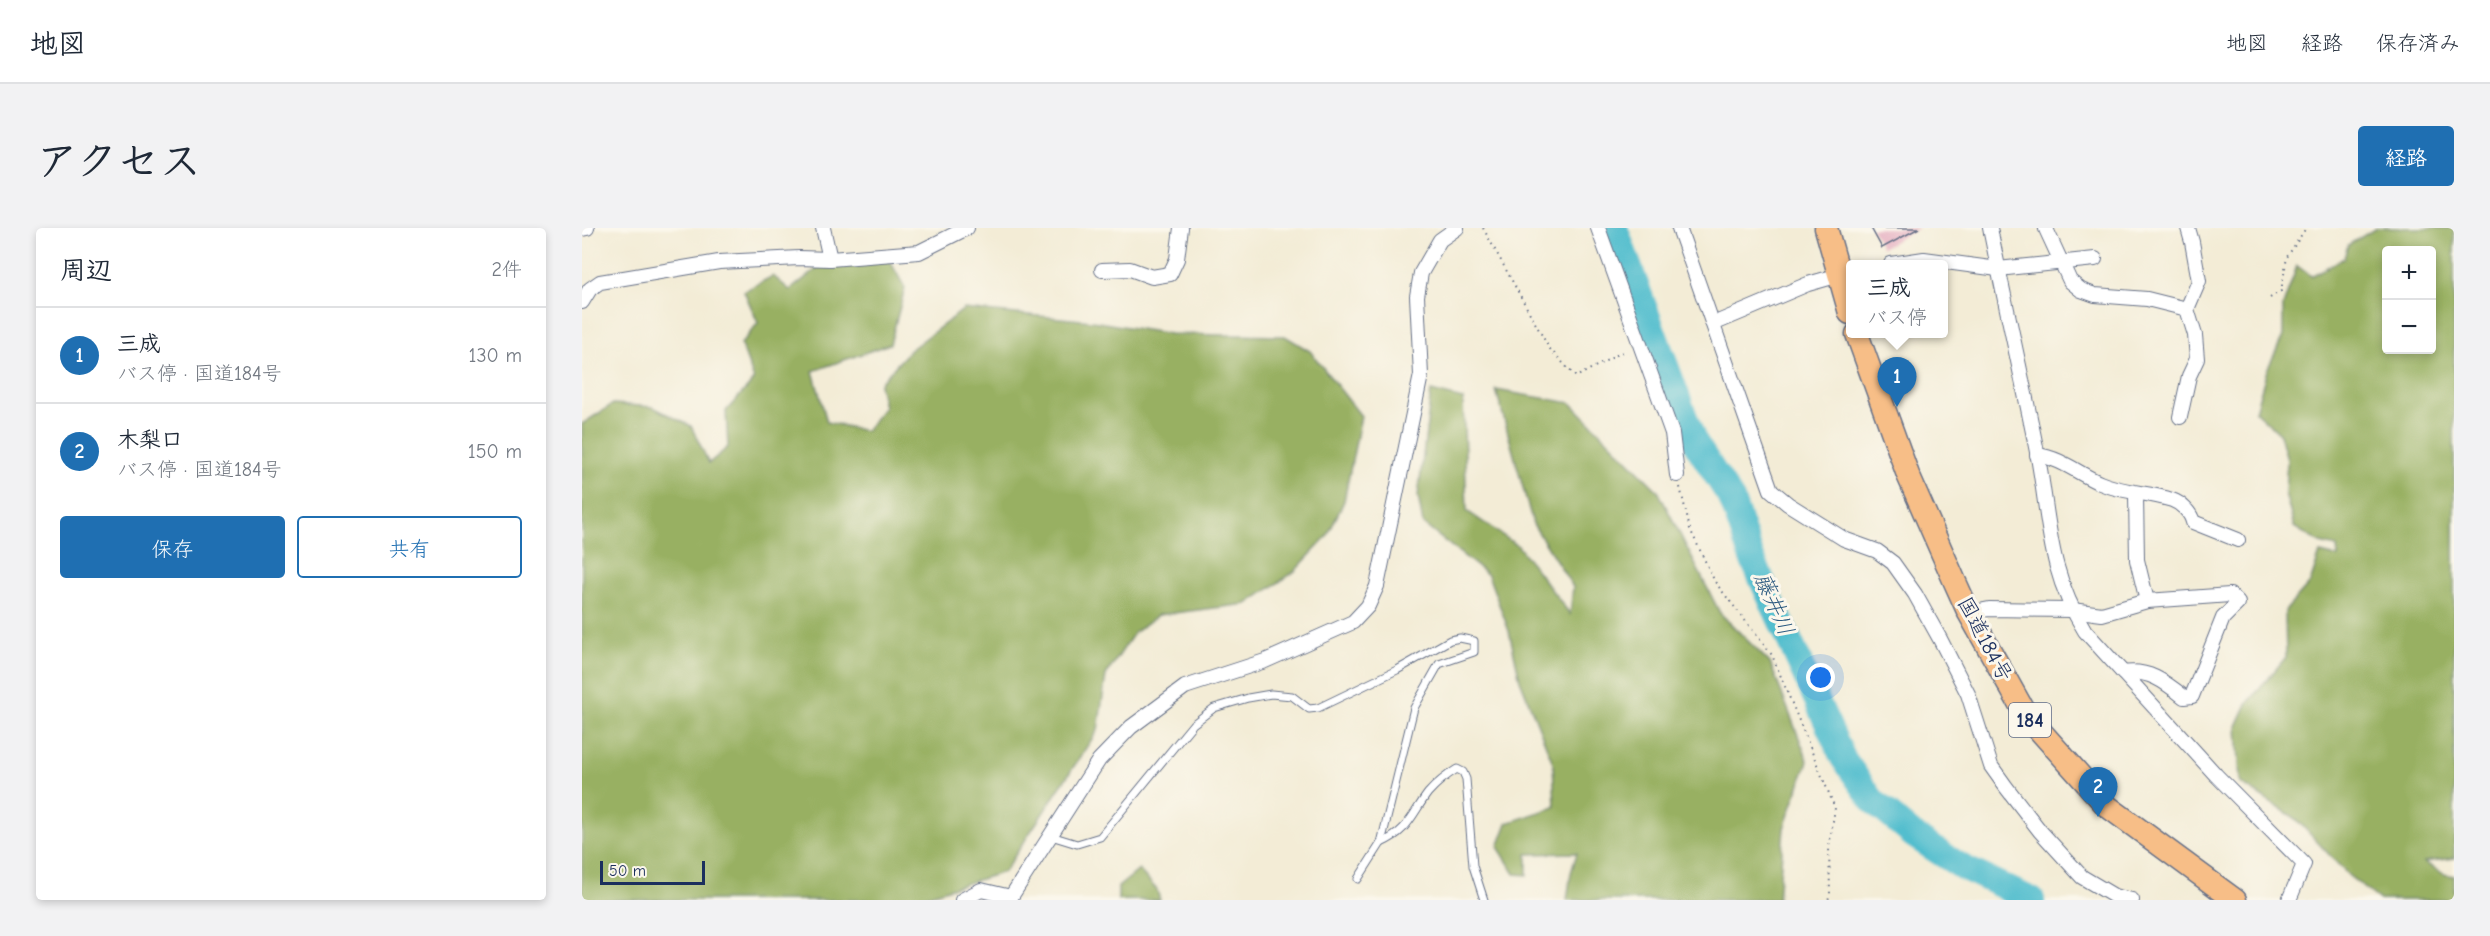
<!DOCTYPE html>
<html lang="ja">
<meta charset="utf-8">
<style>
:root{--surface:#fff;--page:#f2f2f3;--text:#1f2937;--muted:#747a83;--line:#e0e1e3;--accent:#1f6fb2}
body{margin:0;font-family:"Comic Neue","Klee One",sans-serif;background:var(--page);color:var(--text)}
.controls{position:absolute;right:18px;top:18px;display:grid;overflow:hidden;border-radius:6px;box-shadow:0 3px 9px #0003}
.controls button{width:54px;height:54px;display:grid;place-items:center;padding:0;border:0;border-bottom:2px solid var(--line);background:var(--surface);color:var(--text);font:30px sans-serif}
.scale{position:absolute;left:18px;bottom:15px;width:105px;box-sizing:border-box;padding-left:6px;border:3px solid #1b2f5e;border-top:0;font-size:16px;line-height:21px;white-space:nowrap;color:#1b2f5e;-webkit-text-stroke:4px #fbf7ec;paint-order:stroke}
.you{position:absolute;left:1239px;top:450px;width:21px;height:21px;margin:-15px;border:4px solid #fff;border-radius:50%;background:#1a73e8;box-shadow:0 0 0 9px #1a73e833}
.badge{display:grid;place-items:center;width:39px;height:39px;border-radius:50%;background:var(--accent);color:#fff;font-size:20px;font-weight:700}
.pin{position:absolute;translate:-50% -50px;filter:drop-shadow(0 2px 3px #0008)}
.pin::after{content:'';position:absolute;top:32px;width:21px;height:18px;background:inherit;clip-path:polygon(0 0,100% 0,50% 100%)}
.popup{position:absolute;left:1264px;top:32px;width:102px;height:78px;box-sizing:border-box;display:grid;place-content:center;border-radius:6px;background:var(--surface);filter:drop-shadow(0 2px 4px #0005);font-size:20px;white-space:nowrap;color:var(--muted)}
.popup b{font-size:22px;color:var(--text)}
.popup::after{content:'';position:absolute;left:50%;top:100%;margin-left:-12px;border:12px solid transparent;border-top-color:var(--surface)}
.list{margin:0;padding:0;list-style:none}
h2{display:flex;justify-content:space-between;align-items:center;height:78px;margin:0;padding:0 24px;font-size:26px}
h2 small{font-size:20px;font-weight:400;color:var(--muted)}
.list li{display:grid;grid-template-columns:39px 1fr auto;gap:18px;align-items:center;box-sizing:border-box;height:96px;padding:0 24px;border-top:2px solid var(--line)}
.list b{display:block;font-size:22px;white-space:nowrap}
.list p{margin:0;font-size:20px;white-space:nowrap;color:var(--muted)}
.list em{font-size:20px;font-style:normal;color:var(--muted)}
.actions{display:flex;gap:12px;padding:18px 24px}
.actions a{flex:1;padding:14px 0;border:2px solid var(--accent);border-radius:6px;text-align:center;font-size:21px;color:var(--accent)}
.actions .main{background:var(--accent);color:#fff}
.map{position:relative;flex:none;width:1872px;height:672px;overflow:hidden;border-radius:6px}
header{display:flex;align-items:center;gap:36px;box-sizing:border-box;height:84px;padding:0 30px;background:var(--surface);border-bottom:2px solid var(--line)}
header strong{font-size:28px}
nav{display:flex;gap:33px;margin-inline-start:auto;font-size:21px}
.intro{display:flex;align-items:center;justify-content:space-between;box-sizing:border-box;height:144px;padding:0 36px}
h1{margin:0;font-size:42px}
.button{padding:15px 27px;border-radius:6px;background:var(--accent);color:#fff;font-size:21px;font-weight:700}
main{display:flex;gap:36px;padding:0 36px}
aside{flex:1;background:var(--surface);border-radius:6px;box-shadow:0 3px 9px #0003}
.map>svg:first-child{display:block}
.forest{fill:#98b062;stroke:#5a7060;stroke-width:1.5;fill-rule:evenodd}
.lines{fill:none;stroke-linecap:round;stroke-linejoin:round}
.river{stroke:#53bece;stroke-width:26}
.building{fill:#df98b3}
.service-casing{stroke:#677188;stroke-width:9}
.minor-casing{stroke:#677188;stroke-width:16}
.trunk-casing{stroke:#677188;stroke-width:25}
.path{stroke:#677188;stroke-width:2;stroke-dasharray:1.5 4.5;stroke-linecap:butt}
.service{stroke:#fff;stroke-width:7}
.minor{stroke:#fff;stroke-width:14}
.trunk{stroke:#f7be87;stroke-width:22}
.labels{text-anchor:middle;dominant-baseline:central;stroke-width:6;stroke-linejoin:round;paint-order:stroke}
.shield{fill:#fbf7ec;stroke:#5e6b89;stroke-width:1.5}
.shield-label{font-size:20px;font-weight:bold;fill:#1b2f5e}
.street-label{font-size:21px;fill:#1b2f5e;stroke:#fbf7ec}
.water-label{font-size:22px;font-style:italic;fill:#2c5a80;stroke:#fbf7ec}
</style>
<header>
<strong>地図</strong>
<nav><a>地図</a><a>経路</a><a>保存済み</a></nav>
</header>
<div class="intro"><h1>アクセス</h1><a class="button">経路</a></div>
<main>
<aside>
<h2>周辺<small>2件</small></h2>
<ul class="list">
<li><span class="badge">1</span><div><b>三成</b><p>バス停 · 国道184号</p></div><em>130 m</em></li>
<li><span class="badge">2</span><div><b>木梨口</b><p>バス停 · 国道184号</p></div><em>150 m</em></li>
</ul>
<div class="actions"><a class="main">保存</a><a>共有</a></div>
</aside>
<div class="map">
<svg width="1872" height="672" viewBox="0 0 1872 672">
<rect width="100%" height="100%" fill="#fbf7ec"/>
<filter id="ink" filterUnits="userSpaceOnUse"><feTurbulence type="fractalNoise" baseFrequency=".0167" numOctaves="2"/><feDisplacementMap in="SourceGraphic" scale="12" xChannelSelector="R" yChannelSelector="G"/><feConvolveMatrix kernelMatrix="1 2 1 2 8 2 1 2 1" color-interpolation-filters="sRGB"/></filter>
<filter id="wash" filterUnits="userSpaceOnUse"><feTurbulence type="fractalNoise" baseFrequency=".008" numOctaves="4" result="noise"/><feDisplacementMap in="SourceGraphic" scale="24" xChannelSelector="R" yChannelSelector="G"/><feGaussianBlur stdDeviation="1.35" result="paint"/><feColorMatrix in="noise" values="0 0 0 0 0 0 0 0 0 0 0 0 0 0 0 0 0 1.4 0 .05"/><feComposite in="paint" operator="in"/></filter>
<g filter="url(#wash)">
<rect width="100%" height="100%" fill="#f3ecd6"/>
<g class="forest">
<path d="M1794,0h78v630l-30,4 19,12 11,2v24h-74l-31,-24 -54,-58 -55,-35 -3,-57 10,-22 39,-47 -1,-46 25,-28 10,-30 18,4 -1,-10 -17,-4 -26,-16 -9,-34 2,-33 -7,-26 -25,-23 12,-41 16,-34v-30l14,-40 14,10 33,-18 4,-13zM1850,22v100h-46v-100z"/>
<polygon points="307,31 323,60 308,116 231,143 245,194 284,203 302,179 297,156 328,122 382,81 510,93 588,106 703,108 728,123 779,188 762,273 745,309 712,344 665,376 576,387 552,405 524,447 516,502 422,644 329,672 0,672 0,196 31,176 71,179 109,198 127,235 146,219 144,183 172,152 159,116 176,95 162,63 191,48 208,62 242,35"/>
<polygon points="914,162 989,175 1076,263 1138,385 1188,435 1226,533 1202,600 1196,672 985,672 989,645 995,625 945,626 945,647 933,646 916,619 925,595 973,579 971,535 938,452 927,403 906,347 841,296 836,268 849,163 881,171 885,283 936,318 988,386 991,359 951,296"/>
<polygon points="557,642 575,662 578,672 536,672 536,659"/>
</g>
<g class="lines">
<polyline class="river" points="1033,0 1111,211 1150,272 1169,328 1261,530 1291,573 1331,607 1380,639 1450,672"/>
</g>
<g id="blocks">
<polygon class="building" points="1289,0 1337,0 1300,20"/>
</g>
</g>
<g filter="url(#ink)">
<use href="#blocks" fill-opacity="0" stroke="#677188" stroke-width="1.5"/>
<g class="lines">
<g class="service-casing">
<g id="service">
<path d="M469,608l26,8 23,-7 93,-113 21,-16 34,-10 23,-4 21,2 17,13 9,-1 79,-38 53,-30 10,-2 14,3v11l-35,12 -25,44 -33,135c28,-12 31,-29 47,-50 8,-9 19,-18 29,-24l6,3 3,7 7,87 11,34"/>
<polyline points="776,651 799,615"/>
</g>
</g>
<g class="minor-casing">
<g id="minor">
<polyline points="1016,0 1090,205 1095,247"/>
<polyline points="1097,0 1189,262 1206,276 1262,311 1295,323 1311,335 1333,366 1358,411 1386,466 1409,538 1424,559 1458,603 1500,649 1532,668 1550,672"/>
<path d="M1408,0c15,75 32,149 47,224 13,67 10,118 48,179l131,144 88,89 -15,36"/>
<polyline points="1465,0 1464,1 1488,53 1499,62 1513,67 1565,71 1605,81"/>
<polyline points="0,1 5,0"/>
<polyline points="248,31 337,24 385,0"/>
<polyline points="1309,36 1342,31 1416,41 1513,31"/>
<polyline points="520,42 548,41 570,49 588,46 595,31 599,0"/>
<polyline points="0,74 8,61 18,54 137,34 217,30 248,31 241,0"/>
<polyline points="1131,96 1226,56 1268,44"/>
<polyline points="1598,189 1607,148 1615,131 1613,107 1605,81 1617,53 1610,14 1606,0"/>
<path d="M1455,227c24,3 42,19 63,28 23,10 49,9 72,17 9,3 19,13 21,22l45,18"/>
<polyline points="1554,266 1555,332 1565,373"/>
<path d="M1387,385l20,-4 83,1 30,4 45,-13 83,-6 8,8 -15,15 -31,78 -8,1c-20,-16 -36,-28 -61,-24"/>
<polyline points="380,672 399,662 429,669"/>
<polyline points="427,672 517,532 549,499 603,459 683,433 771,394 786,378 795,358 839,147 835,68 839,45 858,12 875,0"/>
</g>
</g>
<g class="trunk-casing">
<g id="trunk">
<polyline points="1244,0 1268,85"/>
<polyline points="1275,106 1326,247 1373,354 1387,385 1444,487 1525,578 1653,672"/>
</g>
</g>
<g class="path">
<polyline points="901,0 967,120 994,149 1044,122"/>
<polyline points="1688,70 1699,63 1705,29 1724,0"/>
<polyline points="1098,259 1108,301 1133,354 1190,427 1253,580 1247,619 1248,666 1246,672"/>
</g>
<use href="#service" class="service"/>
<use href="#minor" class="minor"/>
<use href="#trunk" class="trunk"/>
</g>
</g>
<g class="labels">
<rect class="shield" x="1427" y="475" width="42" height="34" rx="4.5"/>
<g class="shield-label">
<text x="1448" y="492">184</text>
</g>
<g class="street-label">
<text transform="translate(1403 411) rotate(62)">国道184号</text>
</g>
<g class="water-label">
<text transform="translate(1192 376) rotate(66)">藤井川</text>
</g>
</g>
</svg>
<div class="controls">
<button>+</button>
<button>−</button>
</div>
<div class="scale">50 m</div>
<div class="you"></div>
<div class="pin badge" style="left:1315px;top:179px">1</div>
<div class="popup"><b>三成</b>バス停</div>
<div class="pin badge" style="left:1516px;top:589px">2</div>
</div>
</main>
